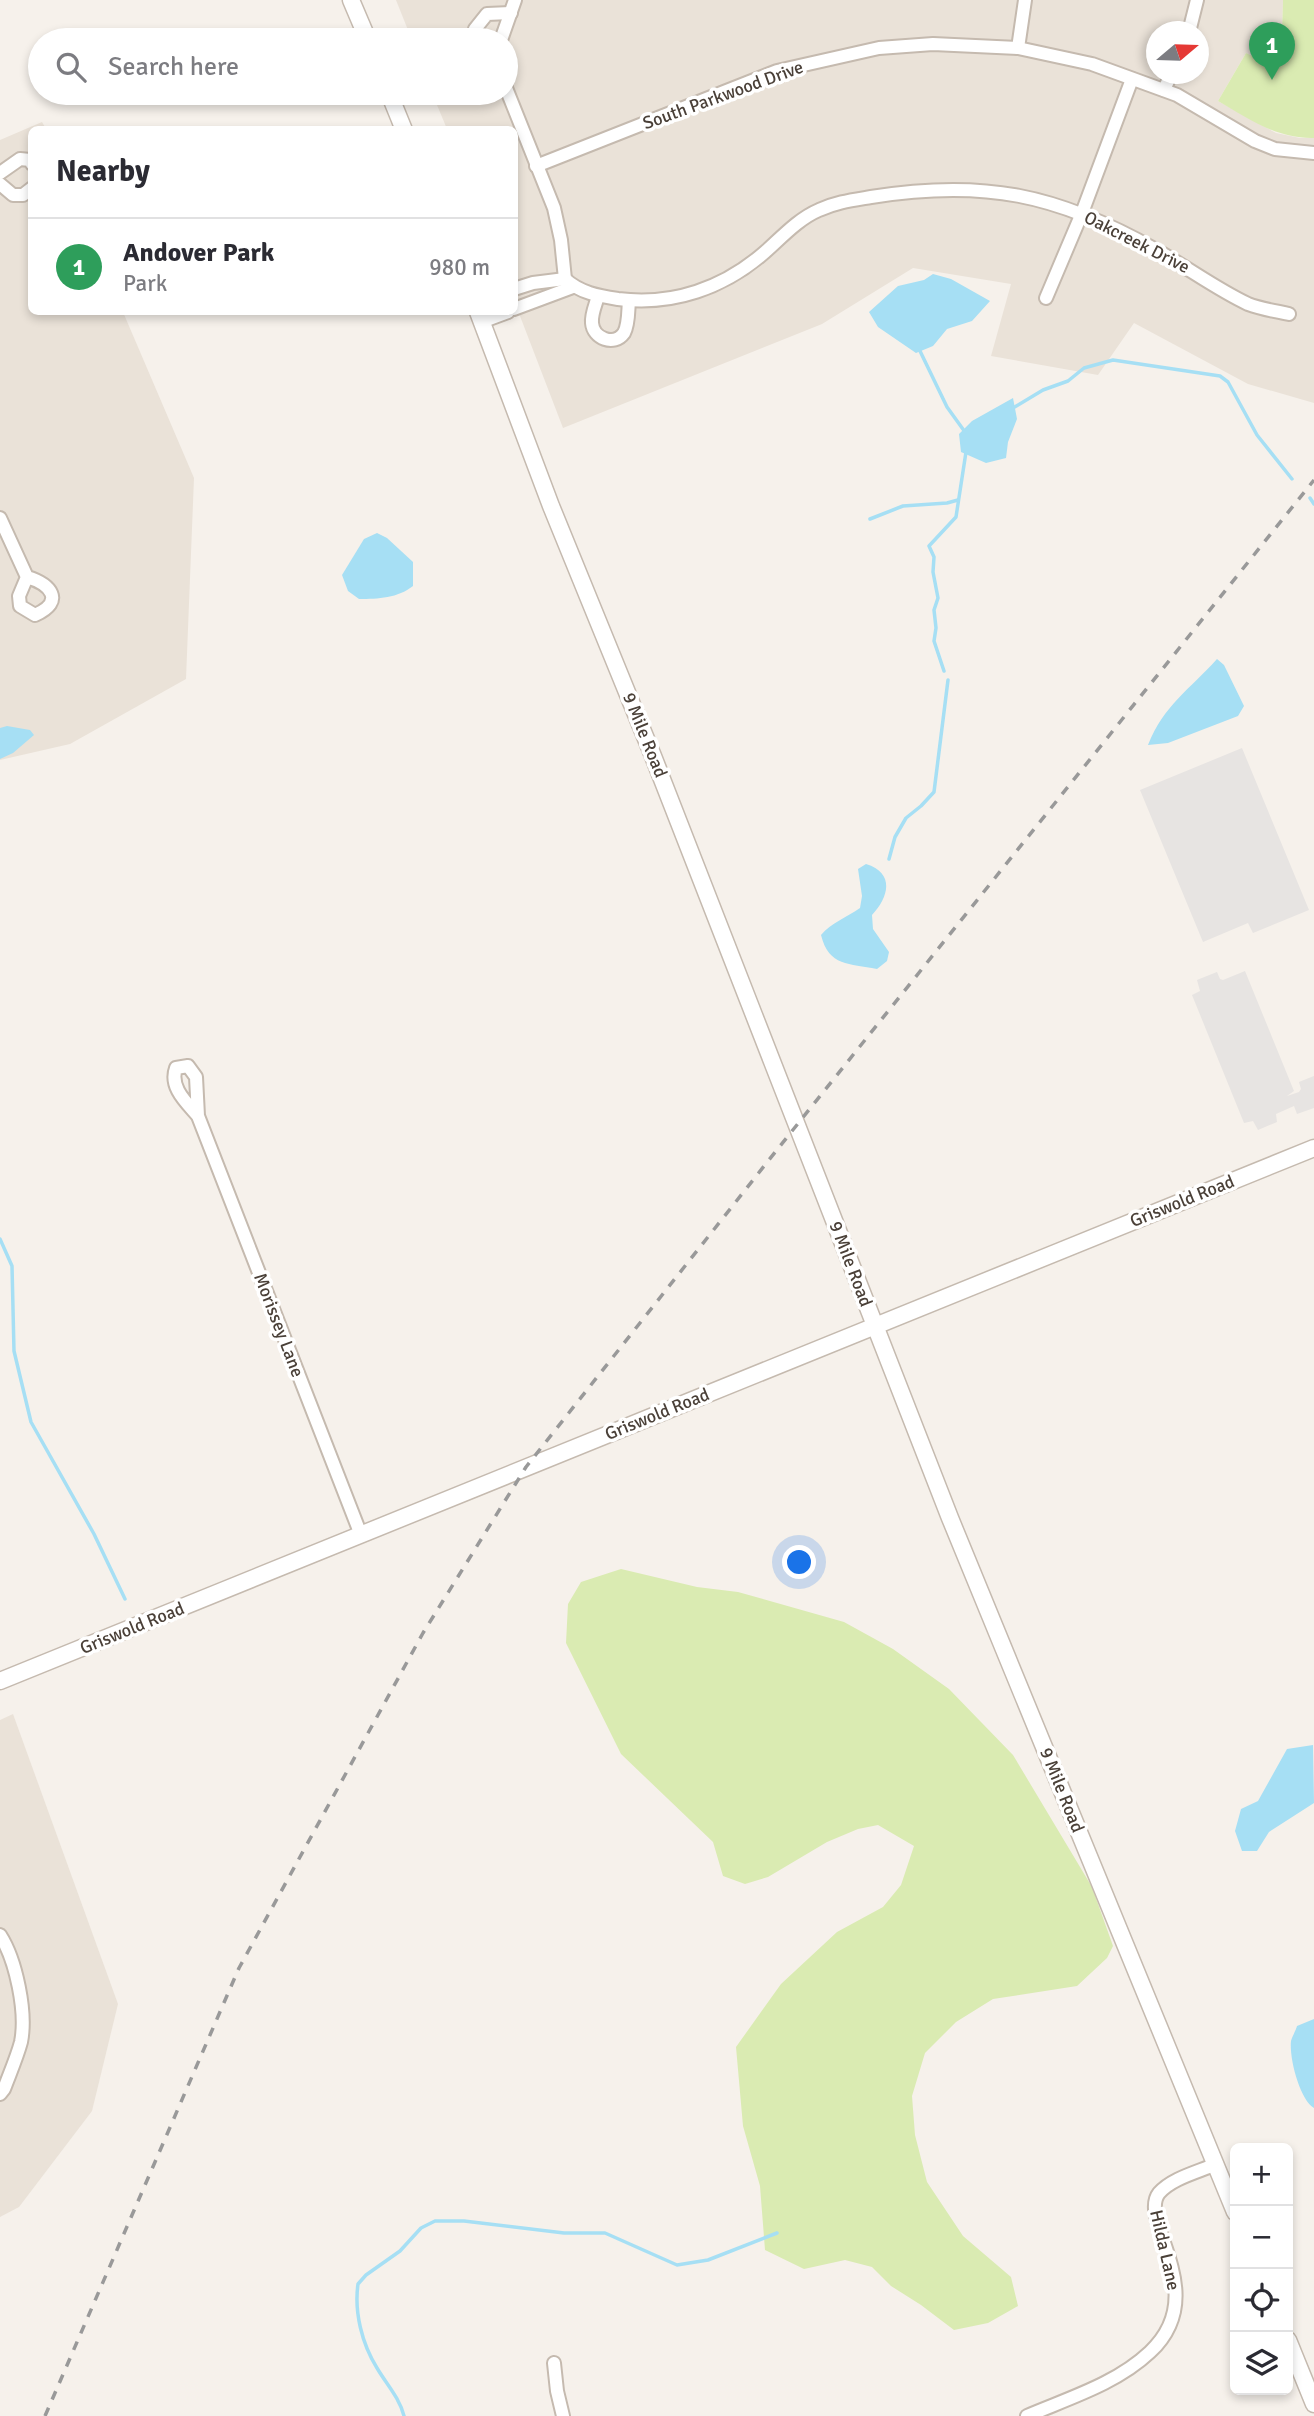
<!DOCTYPE html>
<meta charset="utf-8">
<style>
:root{--surface:#fff;--page:#f2f2f3;--text:#2b2b33;--muted:#7c7c81;--line:#e1e1e2;--accent:#0b8043}
body{margin:0;font-family:Signika,sans-serif;background:var(--page);color:var(--text)}
.controls{position:absolute;right:21px;bottom:21px;display:grid;overflow:hidden;border-radius:10px;box-shadow:0 4px 10px #0003}
.controls button{width:63px;height:63px;display:grid;place-items:center;padding:0;border:0;border-bottom:2px solid var(--line);background:var(--surface);color:var(--text);font:35px sans-serif}
.compass{position:absolute;left:1146px;top:21px;width:63px;height:63px;border-radius:50%;background:var(--surface);box-shadow:0 4px 10px #0003;rotate:71deg}
.you{position:absolute;left:800px;top:1563px;width:24px;height:24px;margin:-18px;border:5px solid #fff;border-radius:50%;background:#1a73e8;box-shadow:0 0 0 10px #1a73e833}
.badge{display:grid;place-items:center;width:46px;height:46px;border-radius:50%;background:var(--accent);color:#fff;font-size:23px;font-weight:700}
.pin{position:absolute;translate:-50% -58px;filter:drop-shadow(0 2px 4px #0008)}
.pin::after{content:'';position:absolute;top:37px;width:24px;height:21px;background:inherit;clip-path:polygon(0 0,100% 0,50% 100%)}
.list{margin:0;padding:0;list-style:none}
h2{display:flex;justify-content:space-between;align-items:center;height:91px;margin:0;padding:0 28px;font-size:30px}
h2 small{font-size:23px;font-weight:400;color:var(--muted)}
.list li{display:grid;grid-template-columns:46px 1fr auto;gap:21px;align-items:center;box-sizing:border-box;height:98px;padding:0 28px;border-top:2px solid var(--line)}
.list b{display:block;font-size:26px;white-space:nowrap}
.list p{margin:0;font-size:23px;white-space:nowrap;color:var(--muted)}
.list em{font-size:23px;font-style:normal;color:var(--muted)}
.icon{flex:none;width:38px;height:38px;fill:none;stroke:currentColor;stroke-width:2;stroke-linecap:round;stroke-linejoin:round}
.map{position:relative;flex:none;width:1314px;height:2416px;overflow:hidden}
.search{position:absolute;background:var(--surface);box-shadow:0 4px 10px #0003;left:28px;top:28px;width:490px;height:77px;display:flex;align-items:center;gap:18px;box-sizing:border-box;padding:0 24px;border-radius:38px;color:var(--muted);font-size:26px}
.panel{position:absolute;background:var(--surface);box-shadow:0 4px 10px #0003;left:28px;top:126px;width:490px;height:189px;border-radius:10px}
.map>svg:first-child{display:block}
.residential{fill:#eae2d8;fill-rule:evenodd}
.green{fill:#daebb2}
.parking{fill:#e7e4e2}
.water{fill:#a6dff4}
.lines{fill:none;stroke-linecap:round;stroke-linejoin:round}
.stream{stroke:#a6dff4;stroke-width:3.5}
.minor-casing{stroke:#c5baaf;stroke-width:16}
.tertiary-casing{stroke:#c5baaf;stroke-width:19}
.minor{stroke:#fff;stroke-width:12}
.tertiary{stroke:#fff;stroke-width:16}
.rail{stroke:#999;stroke-width:3.5;stroke-dasharray:9 9;stroke-linecap:butt}
.labels{text-anchor:middle;dominant-baseline:central;stroke-width:7;stroke-linejoin:round;paint-order:stroke}
.street-label{font-size:18px;fill:#4a4038;stroke:#fff}
</style>
<div class="map">
<svg width="1314" height="2416" viewBox="0 0 1314 2416">
<rect width="100%" height="100%" fill="#f6f1eb"/>
<g class="residential">
<path d="M396,0h887l-1,32 -25,26 -11,-5 -28,48 58,32 24,5h14v265l-66,-19 -114,-61 -36,52 -107,-19 20,-72 -98,-16 -91,56 -259,104 -48,-125 -1,-173 -67,-1 -15,-36h74v-53h-94zM1156,32h42v42h-42z"/>
<polygon points="42,122 46,129 32,130 32,312 123,312 194,478 186,679 70,744 0,760 0,140"/>
<polygon points="13,1714 118,2004 92,2111 19,2207 0,2217 0,1720"/>
</g>
<g class="green">
<path d="M1283,0h31v138c-37,1 -65,-19 -96,-37l28,-48 11,5 25,-26z"/>
<polygon points="621,1569 697,1587 738,1592 844,1622 893,1649 949,1689 1013,1755 1092,1887 1113,1946 1107,1958 1077,1986 993,1999 956,2022 925,2053 912,2096 915,2135 927,2182 963,2236 1011,2277 1018,2306 988,2323 954,2330 921,2305 891,2286 872,2267 845,2260 804,2269 765,2250 760,2186 743,2126 736,2047 781,1984 837,1932 883,1907 901,1885 914,1846 878,1825 858,1829 827,1842 768,1877 745,1884 723,1876 713,1842 621,1754 566,1643 568,1604 581,1582"/>
</g>
<g class="parking">
<polygon points="1242,748 1309,910 1253,933 1248,923 1203,942 1140,790"/>
<polygon points="1245,971 1294,1091 1287,1096 1299,1092 1301,1089 1299,1082 1314,1076 1314,1108 1297,1114 1294,1106 1276,1114 1277,1122 1258,1130 1253,1121 1244,1123 1192,995 1200,991 1197,980 1217,972 1220,979 1223,980"/>
</g>
<g class="water">
<polygon points="933,274 951,279 990,301 972,321 947,329 933,346 916,353 878,327 869,312 898,286 924,280"/>
<polygon points="1013,398 1017,419 1008,442 1006,458 986,463 961,452 959,434 972,421"/>
<path d="M377,533l10,5 26,24v24c-15,12 -35,13 -54,13l-11,-8 -6,-16 22,-36z"/>
<path d="M1217,659l7,6 20,41 -6,10 -70,27 -20,2c16,-40 41,-55 69,-86z"/>
<polygon points="7,726 30,730 34,735 13,753 0,759 0,728"/>
<path d="M866,864c29,9 23,33 6,51l1,14 16,23 -2,9 -10,8c-28,-6 -48,-2 -56,-34 11,-13 25,-17 39,-27l2,-12 -4,-27z"/>
<polygon points="1313,1745 1314,1803 1269,1832 1257,1851 1242,1851 1235,1831 1241,1809 1258,1801 1287,1749"/>
<path d="M1314,2019v89c-14,-8 -25,-50 -23,-67 1,-4 5,-11 6,-15z"/>
</g>
<g class="lines">
<g class="stream">
<polyline points="920,351 947,407 965,432"/>
<polyline points="1013,408 1043,390 1068,381 1084,368 1113,360 1220,376 1228,382 1257,435 1292,479"/>
<polyline points="1310,498 1314,504"/>
<polyline points="870,519 903,506 947,503 958,500"/>
<polyline points="944,671 934,641 936,628 934,610 938,598 933,572 934,557 929,546 956,517 966,452"/>
<polyline points="889,859 895,837 906,818 921,806 934,792 948,680"/>
<polyline points="0,1239 12,1266 14,1351 31,1422 94,1534 125,1599"/>
<path d="M404,2416c-5,-19 -17,-31 -27,-48 -15,-24 -23,-56 -19,-84l8,-9 34,-24 21,-23 14,-7h29l100,12h41l72,32 31,-5 69,-27"/>
</g>
<g class="minor-casing">
<g id="minor">
<polyline points="1189,32 1197,0"/>
<polyline points="482,40 475,29 487,14 511,13"/>
<polyline points="501,40 515,0"/>
<polyline points="1018,48 1025,0"/>
<polyline points="506,88 554,208 561,240 565,279"/>
<polyline points="1164,90 1171,74"/>
<polyline points="536,166 777,71 879,48 933,44 1018,48 1092,64 1177,95 1255,141 1275,149 1314,153"/>
<polyline points="0,173 20,159 30,160 32,164"/>
<polyline points="0,184 13,195 23,195 32,188"/>
<path d="M514,289l19,-6 32,-4c15,14 34,17 53,20 55,7 106,-11 147,-47 17,-15 33,-33 54,-42 17,-8 34,-10 52,-13 112,-18 186,-3 285,53 31,17 60,39 92,54 13,5 27,7 41,10"/>
<path d="M598,296c-2,8 -7,18 -6,27 1,15 22,24 32,10 5,-9 4,-23 5,-33"/>
<polyline points="1046,298 1082,213 1132,79"/>
<polyline points="514,309 573,287"/>
<polyline points="481,322 508,312"/>
<path d="M0,518l27,59 -8,19 1,10 15,9c31,-14 15,-31 -8,-38"/>
<path d="M198,1116l-2,-39 -8,-11 -12,2c-7,19 10,34 22,48l163,419"/>
<path d="M0,1935c16,25 27,77 21,107 -4,15 -11,31 -17,47l-4,5"/>
<polyline points="554,2363 557,2391 563,2416"/>
<path d="M1027,2416c42,-18 89,-32 123,-64 63,-59 -13,-131 9,-159 13,-15 39,-21 57,-29"/>
</g>
</g>
<g class="tertiary-casing">
<g id="tertiary">
<polyline points="351,0 368,40"/>
<polyline points="389,93 404,130"/>
<polyline points="478,312 551,506 653,756 950,1518 1235,2212"/>
<polyline points="0,1681 1314,1148"/>
<polyline points="1288,2340 1314,2404"/>
</g>
</g>
<use href="#minor" class="minor"/>
<use href="#tertiary" class="tertiary"/>
<polyline class="rail" points="45,2416 239,1968 423,1633 526,1467 776,1151 1314,480"/>
</g>
<g class="labels">
<g class="street-label">
<text transform="translate(723 95) rotate(-20)">South Parkwood Drive</text>
<text transform="translate(1137 242) rotate(27)">Oakcreek Drive</text>
<text transform="translate(645 735) rotate(68)">9 Mile Road</text>
<text transform="translate(1182 1201) rotate(-22)">Griswold Road</text>
<text transform="translate(851 1264) rotate(69)">9 Mile Road</text>
<text transform="translate(279 1325) rotate(69)">Morissey Lane</text>
<text transform="translate(657 1414) rotate(-22)">Griswold Road</text>
<text transform="translate(132 1628) rotate(-22)">Griswold Road</text>
<text transform="translate(1062 1790) rotate(68)">9 Mile Road</text>
<text transform="translate(1165 2250) rotate(77)">Hilda Lane</text>
</g>
</g>
</svg>
<div class="controls">
<button>+</button>
<button>−</button>
<button><svg class="icon" aria-label="locate" viewBox="0 0 24 24"><circle cx="12" cy="12" r="6"/><path d="M12 2v4M12 18v4M2 12h4M18 12h4"/></svg></button>
<button><svg class="icon" aria-label="layers" viewBox="0 0 24 24"><path d="M12 4l9 5-9 5-9-5zM3 14l9 5 9-5"/></svg></button>
</div>
<svg class="compass" viewBox="-18 -18 36 36"><path d="M0-13l5 13h-10z" fill="#e53935"/><path d="M0 13l5-13h-10z" fill="#7c7c81"/></svg>
<div class="you"></div>
<div class="pin badge" style="left:1272px;top:80px;background:#2e9e5b">1</div>
<div class="search"><svg class="icon" aria-label="search" viewBox="0 0 24 24"><circle cx="10" cy="10" r="6"/><path d="M15 15l6 6"/></svg>Search here</div>
<section class="panel">
<h2>Nearby<small></small></h2>
<ul class="list">
<li><span class="badge" style="background:#2e9e5b">1</span><div><b>Andover Park</b><p>Park</p></div><em>980 m</em></li>
</ul>
</section>
</div>
